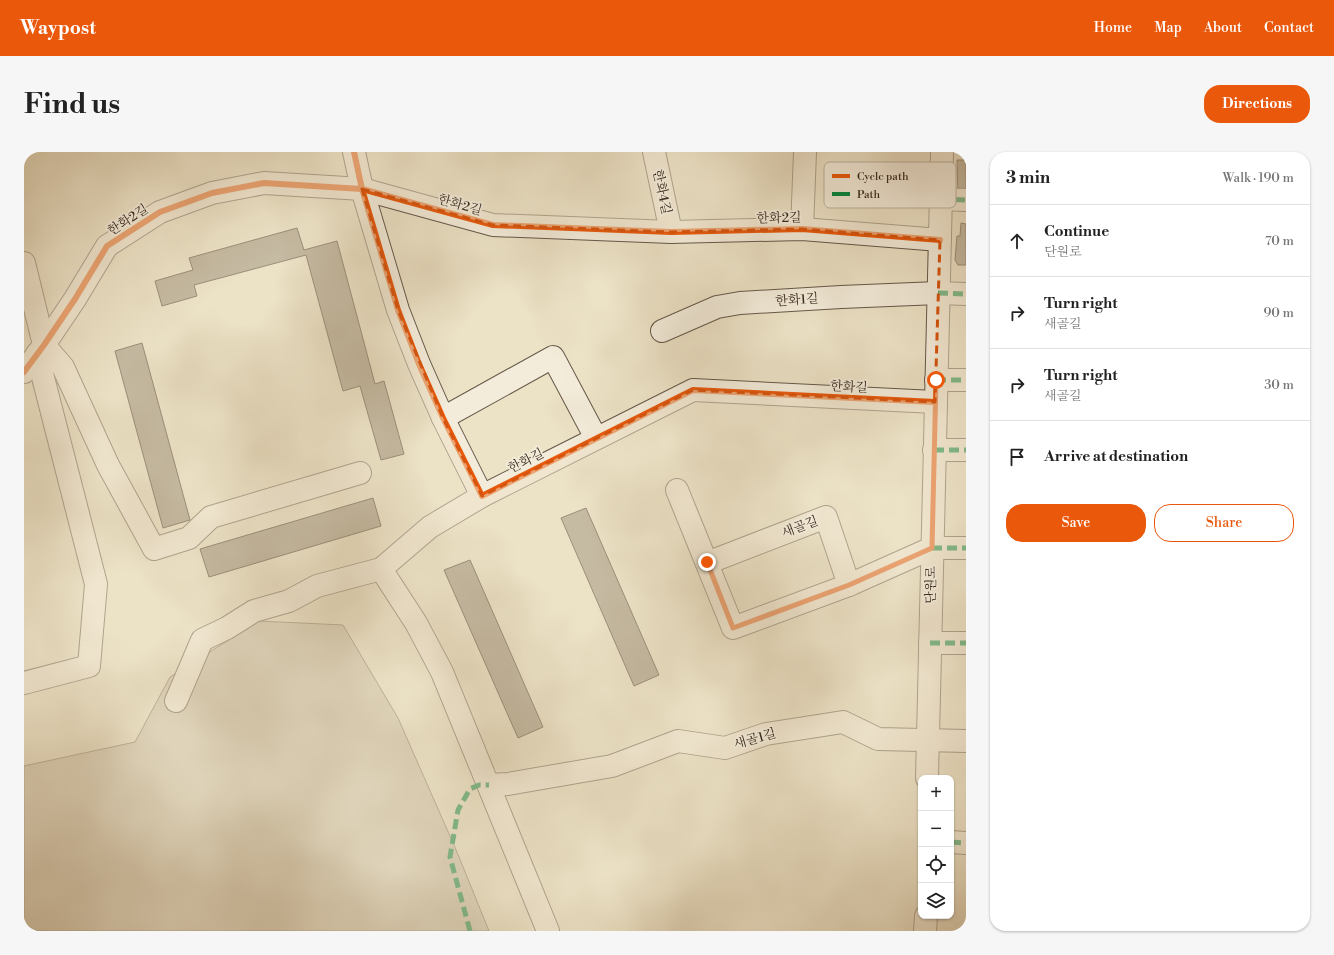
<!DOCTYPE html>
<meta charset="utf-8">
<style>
:root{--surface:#fff;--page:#f6f6f6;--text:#222;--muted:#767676;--line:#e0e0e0;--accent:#ea580c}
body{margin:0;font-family:"Libre Bodoni","Noto Serif KR",serif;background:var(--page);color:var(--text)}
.controls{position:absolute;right:12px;bottom:12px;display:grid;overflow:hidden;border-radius:8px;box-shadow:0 1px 3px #0004}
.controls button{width:36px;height:36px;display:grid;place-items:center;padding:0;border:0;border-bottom:1px solid var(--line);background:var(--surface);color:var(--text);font:20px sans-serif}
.stop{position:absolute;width:12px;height:12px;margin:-9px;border:3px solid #ea580c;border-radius:50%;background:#fff}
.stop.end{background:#ea580c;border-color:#fff;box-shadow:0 1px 4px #0008}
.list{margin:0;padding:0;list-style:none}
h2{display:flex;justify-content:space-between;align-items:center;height:52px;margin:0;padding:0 16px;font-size:17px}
h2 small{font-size:13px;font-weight:400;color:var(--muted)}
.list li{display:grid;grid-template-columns:26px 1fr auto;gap:12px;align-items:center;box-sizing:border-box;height:72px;padding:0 16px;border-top:1px solid var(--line)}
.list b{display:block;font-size:15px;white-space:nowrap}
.list p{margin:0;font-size:13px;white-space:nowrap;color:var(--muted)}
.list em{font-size:13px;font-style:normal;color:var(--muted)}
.actions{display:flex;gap:8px;padding:12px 16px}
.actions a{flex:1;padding:9px 0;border:1px solid var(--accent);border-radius:16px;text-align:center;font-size:14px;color:var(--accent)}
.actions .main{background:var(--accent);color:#fff}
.icon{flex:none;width:22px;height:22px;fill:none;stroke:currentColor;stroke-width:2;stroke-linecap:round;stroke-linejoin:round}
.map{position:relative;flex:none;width:942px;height:779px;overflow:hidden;border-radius:16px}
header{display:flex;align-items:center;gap:24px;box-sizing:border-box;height:56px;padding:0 20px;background:var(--accent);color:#fff}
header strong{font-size:19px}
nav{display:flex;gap:22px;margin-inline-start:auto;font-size:14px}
.intro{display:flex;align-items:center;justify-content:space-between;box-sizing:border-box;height:96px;padding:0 24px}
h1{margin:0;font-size:28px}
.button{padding:10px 18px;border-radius:16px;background:var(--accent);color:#fff;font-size:14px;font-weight:700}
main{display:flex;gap:24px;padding:0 24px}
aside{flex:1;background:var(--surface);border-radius:16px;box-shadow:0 1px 3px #0004}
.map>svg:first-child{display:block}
.green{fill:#cec3aa;stroke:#847664}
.building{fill:#968a76;stroke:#392a1f}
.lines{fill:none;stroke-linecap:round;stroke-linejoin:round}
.minor-casing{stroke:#665849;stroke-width:24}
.minor{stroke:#f3ecda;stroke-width:22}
.quiet{stroke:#00873e;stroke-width:5;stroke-dasharray:10 5;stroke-linecap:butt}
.cycleway-casing{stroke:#f3ecda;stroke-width:8}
.cycleway{stroke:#e8590c;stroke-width:6}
.route{stroke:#ea580c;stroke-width:5}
.marked{fill:none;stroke:#d6540e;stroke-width:3;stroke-dasharray:8 5;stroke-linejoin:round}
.labels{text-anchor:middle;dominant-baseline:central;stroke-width:3.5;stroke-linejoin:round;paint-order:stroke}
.street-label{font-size:13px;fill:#392a1f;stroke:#f3ecda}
.key{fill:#f3ecda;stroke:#bbb2a2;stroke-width:1}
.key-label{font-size:11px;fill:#392a1f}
</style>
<header>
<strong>Waypost</strong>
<nav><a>Home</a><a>Map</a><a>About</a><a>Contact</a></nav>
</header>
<div class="intro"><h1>Find us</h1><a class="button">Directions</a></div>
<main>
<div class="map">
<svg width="942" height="779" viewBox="0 0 942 779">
<rect width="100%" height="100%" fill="#ece2c6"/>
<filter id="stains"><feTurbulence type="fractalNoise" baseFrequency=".005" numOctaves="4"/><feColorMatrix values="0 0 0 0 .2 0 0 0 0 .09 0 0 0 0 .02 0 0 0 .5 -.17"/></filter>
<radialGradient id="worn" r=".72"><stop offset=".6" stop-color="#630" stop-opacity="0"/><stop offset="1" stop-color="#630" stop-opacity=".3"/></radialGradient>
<polygon class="green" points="235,469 319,473 374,566 433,700 465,779 0,779 0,614 111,590 146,525"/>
<g class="building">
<polygon points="933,8 942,8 942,42 934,42"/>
<polygon points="937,71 942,72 942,113 934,113 931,108 933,84 936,84"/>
<polygon points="273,76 280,98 313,89 351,232 360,229 380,302 357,308 336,234 319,239 282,103 170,133 173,144 138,154 131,129 169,118 165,106"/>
<polygon points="118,191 166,368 139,376 91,199"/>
<polygon points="349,346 357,374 185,425 176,397"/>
<polygon points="562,356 635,523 610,534 537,366"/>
<polygon points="446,408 519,575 494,586 420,418"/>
</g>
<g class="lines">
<g class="minor-casing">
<g id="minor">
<polyline points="330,0 338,37 374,158 395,212 419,266 458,344"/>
<polyline points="630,0 647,80"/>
<polyline points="916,47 942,48"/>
<polyline points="778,77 781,0"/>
<polyline points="0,111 20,193 39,215 84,313 130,397 165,386 187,365 336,321"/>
<polyline points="638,179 693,155 716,151 817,145 914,141 942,142"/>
<polyline points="0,220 20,193 51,147 83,94 136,60 188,41 240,31 338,37 469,73 647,80 778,77 916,88"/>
<polyline points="912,228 942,228"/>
<polyline points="419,266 529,205 572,286"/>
<polyline points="910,298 942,298"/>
<polyline points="653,338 709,476 825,433 908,396 942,396"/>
<polyline points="683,411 802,365 825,433"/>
<polyline points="357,417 392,471 418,520 524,779"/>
<polyline points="906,491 942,491"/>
<polyline points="0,531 65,514 72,432 13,202"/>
<polyline points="152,549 178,488 203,476 230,459 265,449 293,434 357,417 406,375 458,344 669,238 911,250"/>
<polyline points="903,626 918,0"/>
<polyline points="465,633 484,632 588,614 654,589 701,596 742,582 819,570 854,587 942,589"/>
<polyline points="927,690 942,691"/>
<polyline points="901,779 902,764"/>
</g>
</g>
<use href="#minor" class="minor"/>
<g class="quiet">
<polyline points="916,47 942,48"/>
<polyline points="914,141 942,142"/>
<polyline points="912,228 942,228"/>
<polyline points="910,298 942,298"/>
<polyline points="908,396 942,396"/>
<polyline points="906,491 942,491"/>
<polyline points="927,690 942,691"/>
<polyline points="446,779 426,705 434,658 446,637 455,633 465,633"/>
</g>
<g class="cycleway-casing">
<g id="cycleway">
<polyline points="330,0 338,37 374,158 395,212 419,266 458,344 669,238 911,250"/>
<polyline points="0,220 20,193 51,147 83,94 136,60 188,41 240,31 338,37 469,73 647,80 778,77 916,88"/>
</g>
</g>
<use href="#cycleway" class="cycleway"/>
</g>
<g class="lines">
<polyline class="route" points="683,410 709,476 825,433 908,396 912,228"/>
</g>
<path d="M0 0H942V779H0ZM338,37l131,36 178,7 131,-3 138,11 -5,162 -242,-12 -211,106 -39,-78 -45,-108z" fill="#ece2c6" fill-opacity=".55" fill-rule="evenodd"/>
<path class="marked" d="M338,37l131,36 178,7 131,-3 138,11 -5,162 -242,-12 -211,106 -39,-78 -45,-108z"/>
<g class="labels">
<g class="street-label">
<text transform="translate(638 40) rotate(78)">한화4길</text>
<text transform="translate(436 53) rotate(16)">한화2길</text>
<text transform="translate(755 66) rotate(-1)">한화2길</text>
<text transform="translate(104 68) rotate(-33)">한화2길</text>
<text transform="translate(773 148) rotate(-4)">한화1길</text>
<text transform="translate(825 235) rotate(3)">한화길</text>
<text transform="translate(502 309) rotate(-27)">한화길</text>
<text transform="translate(776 375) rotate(-21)">새골길</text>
<text transform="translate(907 433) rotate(-89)">단원로</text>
<text transform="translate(731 587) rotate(-16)">새골1길</text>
</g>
</g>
<rect x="800" y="10" width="132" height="46" rx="6" class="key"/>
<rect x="808" y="22" width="18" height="4" fill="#e8590c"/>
<rect x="808" y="40" width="18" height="4" fill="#00873e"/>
<g class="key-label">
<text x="833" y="28">Cycle path</text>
<text x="833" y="46">Path</text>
</g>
<rect width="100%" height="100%" filter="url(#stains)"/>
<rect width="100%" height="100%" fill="url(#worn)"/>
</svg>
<div class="controls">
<button>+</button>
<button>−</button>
<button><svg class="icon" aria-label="locate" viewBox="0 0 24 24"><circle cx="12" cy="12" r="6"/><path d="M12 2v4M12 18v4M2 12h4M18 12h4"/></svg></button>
<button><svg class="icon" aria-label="layers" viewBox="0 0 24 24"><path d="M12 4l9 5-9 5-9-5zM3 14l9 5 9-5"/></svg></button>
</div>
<div class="stop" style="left:912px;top:228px"></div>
<div class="stop end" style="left:683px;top:410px"></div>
</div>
<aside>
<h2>3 min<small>Walk · 190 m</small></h2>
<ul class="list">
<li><svg class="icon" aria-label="ahead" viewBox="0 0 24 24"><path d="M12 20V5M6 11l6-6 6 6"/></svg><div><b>Continue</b><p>단원로</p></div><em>70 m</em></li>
<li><svg class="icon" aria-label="right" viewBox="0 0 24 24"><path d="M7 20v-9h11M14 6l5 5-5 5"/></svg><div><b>Turn right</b><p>새골길</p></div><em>90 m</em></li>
<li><svg class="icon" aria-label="right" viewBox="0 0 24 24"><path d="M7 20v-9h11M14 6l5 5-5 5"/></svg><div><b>Turn right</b><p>새골길</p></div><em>30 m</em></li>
<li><svg class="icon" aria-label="arrive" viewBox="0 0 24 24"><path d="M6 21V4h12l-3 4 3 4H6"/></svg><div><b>Arrive at destination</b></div></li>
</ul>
<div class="actions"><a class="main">Save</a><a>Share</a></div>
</aside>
</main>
